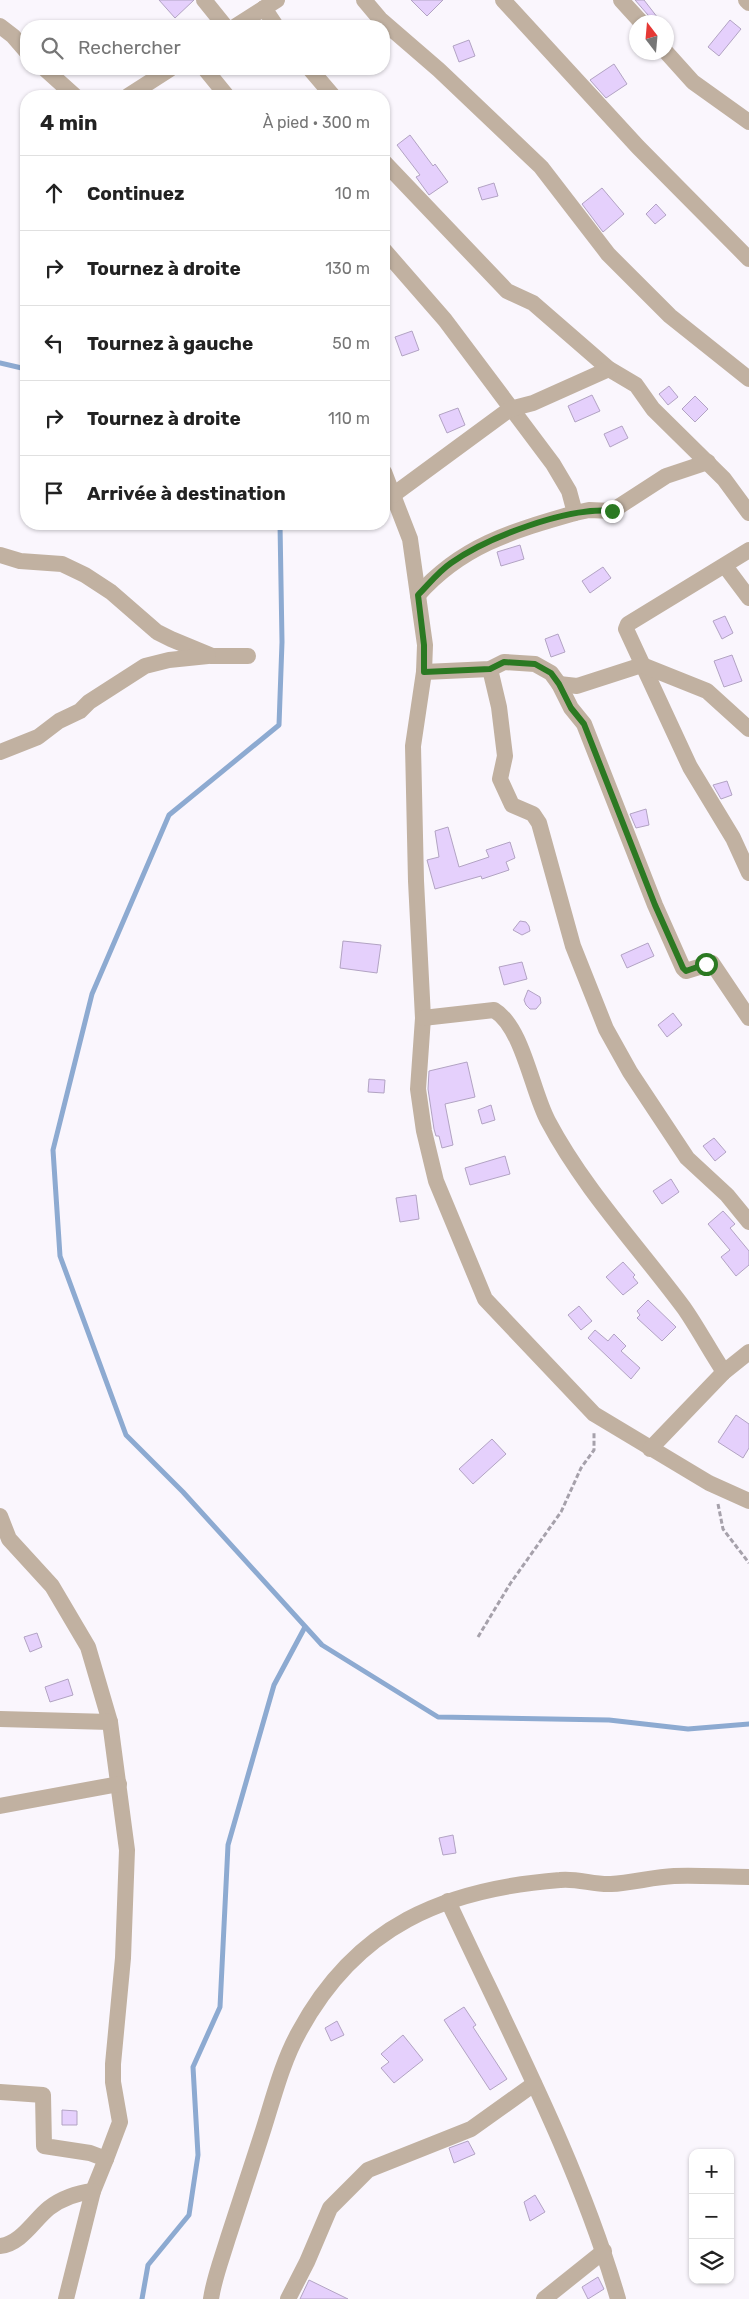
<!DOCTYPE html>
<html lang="fr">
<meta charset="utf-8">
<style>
:root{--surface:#fff;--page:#f6f6f6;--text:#222;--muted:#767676;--line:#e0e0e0}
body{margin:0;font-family:Rubik,sans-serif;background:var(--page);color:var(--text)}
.controls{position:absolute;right:15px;bottom:15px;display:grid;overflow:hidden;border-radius:10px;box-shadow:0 1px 4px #0004}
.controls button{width:45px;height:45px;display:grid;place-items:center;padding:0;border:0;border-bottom:1px solid var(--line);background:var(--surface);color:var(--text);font:25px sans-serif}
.compass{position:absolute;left:629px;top:15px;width:45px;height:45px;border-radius:50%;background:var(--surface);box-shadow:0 1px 4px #0004;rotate:344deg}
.stop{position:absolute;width:15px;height:15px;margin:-11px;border:4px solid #2b7922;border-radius:50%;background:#fff}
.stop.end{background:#2b7922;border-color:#fff;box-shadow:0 1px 5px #0008}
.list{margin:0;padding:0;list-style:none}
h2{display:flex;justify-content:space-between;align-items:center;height:65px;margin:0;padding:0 20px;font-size:21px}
h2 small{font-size:16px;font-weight:400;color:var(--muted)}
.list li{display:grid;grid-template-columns:32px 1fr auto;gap:15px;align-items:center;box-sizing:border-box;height:75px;padding:0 20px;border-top:1px solid var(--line)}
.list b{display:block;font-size:19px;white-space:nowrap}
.list em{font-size:16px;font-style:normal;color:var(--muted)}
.icon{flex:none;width:28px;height:28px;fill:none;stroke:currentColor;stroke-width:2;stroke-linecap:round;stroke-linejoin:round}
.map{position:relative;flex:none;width:749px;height:2299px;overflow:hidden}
.search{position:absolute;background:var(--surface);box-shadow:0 1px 4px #0004;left:20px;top:20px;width:370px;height:55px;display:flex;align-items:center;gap:12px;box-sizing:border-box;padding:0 18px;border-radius:20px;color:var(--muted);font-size:19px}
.panel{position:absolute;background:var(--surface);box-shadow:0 1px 4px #0004;left:20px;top:90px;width:370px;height:440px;border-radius:20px}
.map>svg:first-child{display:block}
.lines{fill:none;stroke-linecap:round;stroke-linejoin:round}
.stream{stroke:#8daad1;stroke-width:5}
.building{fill:#e5d0fc;stroke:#b2a3c3}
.path{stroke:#a6a1ab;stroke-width:3;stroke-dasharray:5 2.5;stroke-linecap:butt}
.minor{stroke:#c1b1a1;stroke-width:16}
.route{stroke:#2b7922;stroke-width:6}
</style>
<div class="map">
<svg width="749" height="2299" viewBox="0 0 749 2299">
<rect width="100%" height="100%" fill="#faf6fd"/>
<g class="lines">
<g class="stream">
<polyline points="0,363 26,369"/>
<polyline points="280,524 282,642 279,725 169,815 92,994 53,1150 60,1256 126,1435 183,1492 322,1645 438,1717 609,1720 688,1729 749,1724"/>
<polyline points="142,2299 148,2265 189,2215 198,2155 193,2067 220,2007 228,1845 274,1685 305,1627"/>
</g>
</g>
<g class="building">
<polygon points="159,0 194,0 175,18"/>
<polygon points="411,0 443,0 427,16"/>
<polygon points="635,0 644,0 661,22 651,22 648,15"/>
<polygon points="730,20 741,29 719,56 708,47"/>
<polygon points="469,40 475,56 459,62 453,46"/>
<polygon points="614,64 627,84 606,98 590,80"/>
<polygon points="410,135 433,166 435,164 448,182 429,195 416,177 420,175 397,145"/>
<polygon points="494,183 498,196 482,200 478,188"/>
<polygon points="602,188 624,214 603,232 582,204"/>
<polygon points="656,204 666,215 655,224 646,214"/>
<polygon points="412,331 419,350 402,356 395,337"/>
<polygon points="669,386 678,397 668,405 659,394"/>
<polygon points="592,395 600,411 575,422 568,406"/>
<polygon points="695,396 708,409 695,422 682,409"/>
<polygon points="458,408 465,425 447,433 439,415"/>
<polygon points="622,426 628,438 610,447 604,434"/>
<polygon points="520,545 524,559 501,566 497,552"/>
<polygon points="603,567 611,578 590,593 582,581"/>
<polygon points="725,616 733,633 722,639 713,621"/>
<polygon points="558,634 565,652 551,657 545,639"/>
<polygon points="732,655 742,681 724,687 714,661"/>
<polygon points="727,781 732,795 721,799 713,785"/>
<polygon points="646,809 649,825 636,828 630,814"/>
<polygon points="448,827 459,867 489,857 486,850 510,842 515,858 506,862 509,870 482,879 481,876 435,889 427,860 439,857 435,831"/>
<polygon points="520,921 526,922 529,926 530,931 522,935 513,930"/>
<polygon points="343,941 381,945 377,973 340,968"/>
<polygon points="648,943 654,956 627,968 621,955"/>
<polygon points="522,962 527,979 504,985 499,967"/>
<polygon points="528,990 540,997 541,1003 536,1009 530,1009 526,1005 524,1000"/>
<polygon points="673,1013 682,1025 667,1037 658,1025"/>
<polygon points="467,1062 475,1097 445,1104 453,1145 442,1148 439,1136 436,1136 434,1129 428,1089 429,1071"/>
<polygon points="369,1079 385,1080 384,1093 368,1092"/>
<polygon points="491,1105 495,1120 482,1124 478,1110"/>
<polygon points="714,1138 726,1152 715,1161 703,1146"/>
<polygon points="505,1156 510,1174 470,1185 465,1168"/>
<polygon points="671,1179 679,1192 662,1204 653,1191"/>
<polygon points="416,1195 419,1219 400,1222 396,1198"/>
<polygon points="723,1211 735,1224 730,1228 749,1251 749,1265 736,1276 721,1257 730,1250 708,1224"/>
<polygon points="623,1262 635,1275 633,1277 638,1283 623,1295 606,1277"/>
<polygon points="648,1300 676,1327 662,1341 637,1318 640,1315 637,1311"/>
<polygon points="579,1306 592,1321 581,1330 568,1315"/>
<polygon points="595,1330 608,1341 614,1334 626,1346 621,1351 640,1368 631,1379 588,1338"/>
<polygon points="736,1415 749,1424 749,1448 743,1458 718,1442"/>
<polygon points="492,1439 506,1454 473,1484 459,1469"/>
<polygon points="37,1633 42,1647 30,1652 24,1637"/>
<polygon points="68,1679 73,1695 50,1702 45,1687"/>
<polygon points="453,1835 456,1853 443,1855 439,1838"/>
<polygon points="464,2007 476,2025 473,2027 507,2079 490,2090 444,2020"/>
<polygon points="337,2021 344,2035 331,2041 325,2028"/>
<polygon points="403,2035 423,2060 394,2083 381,2068 389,2062 381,2054"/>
<polygon points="62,2110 77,2111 77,2125 62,2125"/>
<polygon points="468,2141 475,2154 454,2163 449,2148"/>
<polygon points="535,2195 545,2212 530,2221 524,2202"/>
<polygon points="598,2277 604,2289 588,2299 582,2287"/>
<polygon points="309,2280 348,2299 300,2299"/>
</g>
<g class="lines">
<g class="path">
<polyline points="718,1504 723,1529 749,1563"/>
<polyline points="478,1637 510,1584 561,1512 581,1468 594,1450 594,1433"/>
</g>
<g class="minor">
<polyline points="204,0 225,26"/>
<polyline points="364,0 380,19 439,70 541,167 608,254 670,316 749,379"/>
<polyline points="503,0 638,147 749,259"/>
<polyline points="621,0 641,22"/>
<polyline points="746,0 749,3"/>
<polyline points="264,8 276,26"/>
<polyline points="0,26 13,36 26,51"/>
<polyline points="236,26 277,0"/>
<polyline points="666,52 693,82 749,122"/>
<polyline points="45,69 75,96"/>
<polyline points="205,69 227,96"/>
<polyline points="310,69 333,96"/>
<polyline points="128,96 170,69"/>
<polyline points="384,162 507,291 533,303 609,369 636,385 653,409 724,479 749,513"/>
<polyline points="384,250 445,320 553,464 569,491 575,513"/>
<polyline points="384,472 410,539 425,645 424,672 413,746 416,881 423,1018 418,1089 424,1131 436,1181 485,1299 594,1414 709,1483 749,1501"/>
<polyline points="393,495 510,409 533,403 609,369"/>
<polyline points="749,550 628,624 626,629 690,767 733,838 749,873"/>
<polyline points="0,555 20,561 62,564 85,575 111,592 157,632 171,639 212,656 248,656"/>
<polyline points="725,566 749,598"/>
<path d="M418,595c44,-50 95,-64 157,-82l14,-3 23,1 54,-35 42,-14"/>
<polyline points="490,669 499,707 505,756 500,779 512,805 533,814 539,823 573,946 606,1029 630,1072 687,1158 727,1195 749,1222"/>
<polyline points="424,672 490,669 504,662 535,664 551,673 559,684 571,708 584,724 655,905 683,968 686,971 712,963 749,1018"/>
<polyline points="559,684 577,686 642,665 707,691 749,729"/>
<polyline points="0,752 38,737 59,721 80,711 89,702 145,666 169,660 208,656"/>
<path d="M423,1018l71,-8c29,17 38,82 54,111 36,68 90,125 136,187 14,20 26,43 40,64"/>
<polyline points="650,1449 724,1372 749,1352"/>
<polyline points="0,1516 9,1539 52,1586 88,1647 110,1722 127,1850 123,1958 113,2064 113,2082 120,2122 106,2159"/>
<polyline points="0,1719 110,1722"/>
<polyline points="0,1806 119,1784"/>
<path d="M448,1901c60,130 130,260 170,398"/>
<polyline points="0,2092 43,2095 44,2146 90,2153 106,2159 93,2191 66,2299"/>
<path d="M0,2246c21,-2 34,-26 49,-38 13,-10 28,-15 44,-17"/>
<path d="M211,2299c3,-21 11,-41 17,-61 11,-33 21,-65 32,-98 12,-36 21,-76 39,-108 57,-106 145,-143 261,-152 17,-2 34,5 51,4 21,-1 42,-7 63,-8 25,-1 50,1 75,1"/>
<polyline points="288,2299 307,2262 330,2208 368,2170 471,2129 534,2084"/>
<polyline points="544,2299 604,2251"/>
</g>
</g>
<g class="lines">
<path class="route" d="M612,511c-45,-4 -124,26 -161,52 -13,9 -22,21 -33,32l6,50v27l66,-3 14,-7 31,2 16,9 8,11 12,24 13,16 71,181 28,63 3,3 20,-7"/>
</g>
</svg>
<div class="controls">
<button>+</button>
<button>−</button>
<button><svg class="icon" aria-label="layers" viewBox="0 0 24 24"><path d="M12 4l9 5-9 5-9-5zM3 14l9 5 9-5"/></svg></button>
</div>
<svg class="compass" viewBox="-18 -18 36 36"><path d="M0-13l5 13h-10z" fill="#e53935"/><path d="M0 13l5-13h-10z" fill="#767676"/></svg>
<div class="stop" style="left:706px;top:964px"></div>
<div class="stop end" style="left:612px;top:511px"></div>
<div class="search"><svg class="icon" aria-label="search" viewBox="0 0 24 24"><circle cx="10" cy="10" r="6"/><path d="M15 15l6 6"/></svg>Rechercher</div>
<section class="panel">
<h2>4 min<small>À pied · 300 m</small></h2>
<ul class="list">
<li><svg class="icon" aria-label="ahead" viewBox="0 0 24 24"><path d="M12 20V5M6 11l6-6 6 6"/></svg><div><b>Continuez</b></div><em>10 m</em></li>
<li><svg class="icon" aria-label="right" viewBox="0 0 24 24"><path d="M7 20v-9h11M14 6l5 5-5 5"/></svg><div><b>Tournez à droite</b></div><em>130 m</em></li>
<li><svg class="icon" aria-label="left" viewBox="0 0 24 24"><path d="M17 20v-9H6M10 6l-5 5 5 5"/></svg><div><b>Tournez à gauche</b></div><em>50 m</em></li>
<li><svg class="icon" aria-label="right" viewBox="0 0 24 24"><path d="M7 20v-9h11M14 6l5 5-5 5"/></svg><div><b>Tournez à droite</b></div><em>110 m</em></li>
<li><svg class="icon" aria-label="arrive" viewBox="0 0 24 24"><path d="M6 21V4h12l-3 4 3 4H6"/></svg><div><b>Arrivée à destination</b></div></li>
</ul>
</section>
</div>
